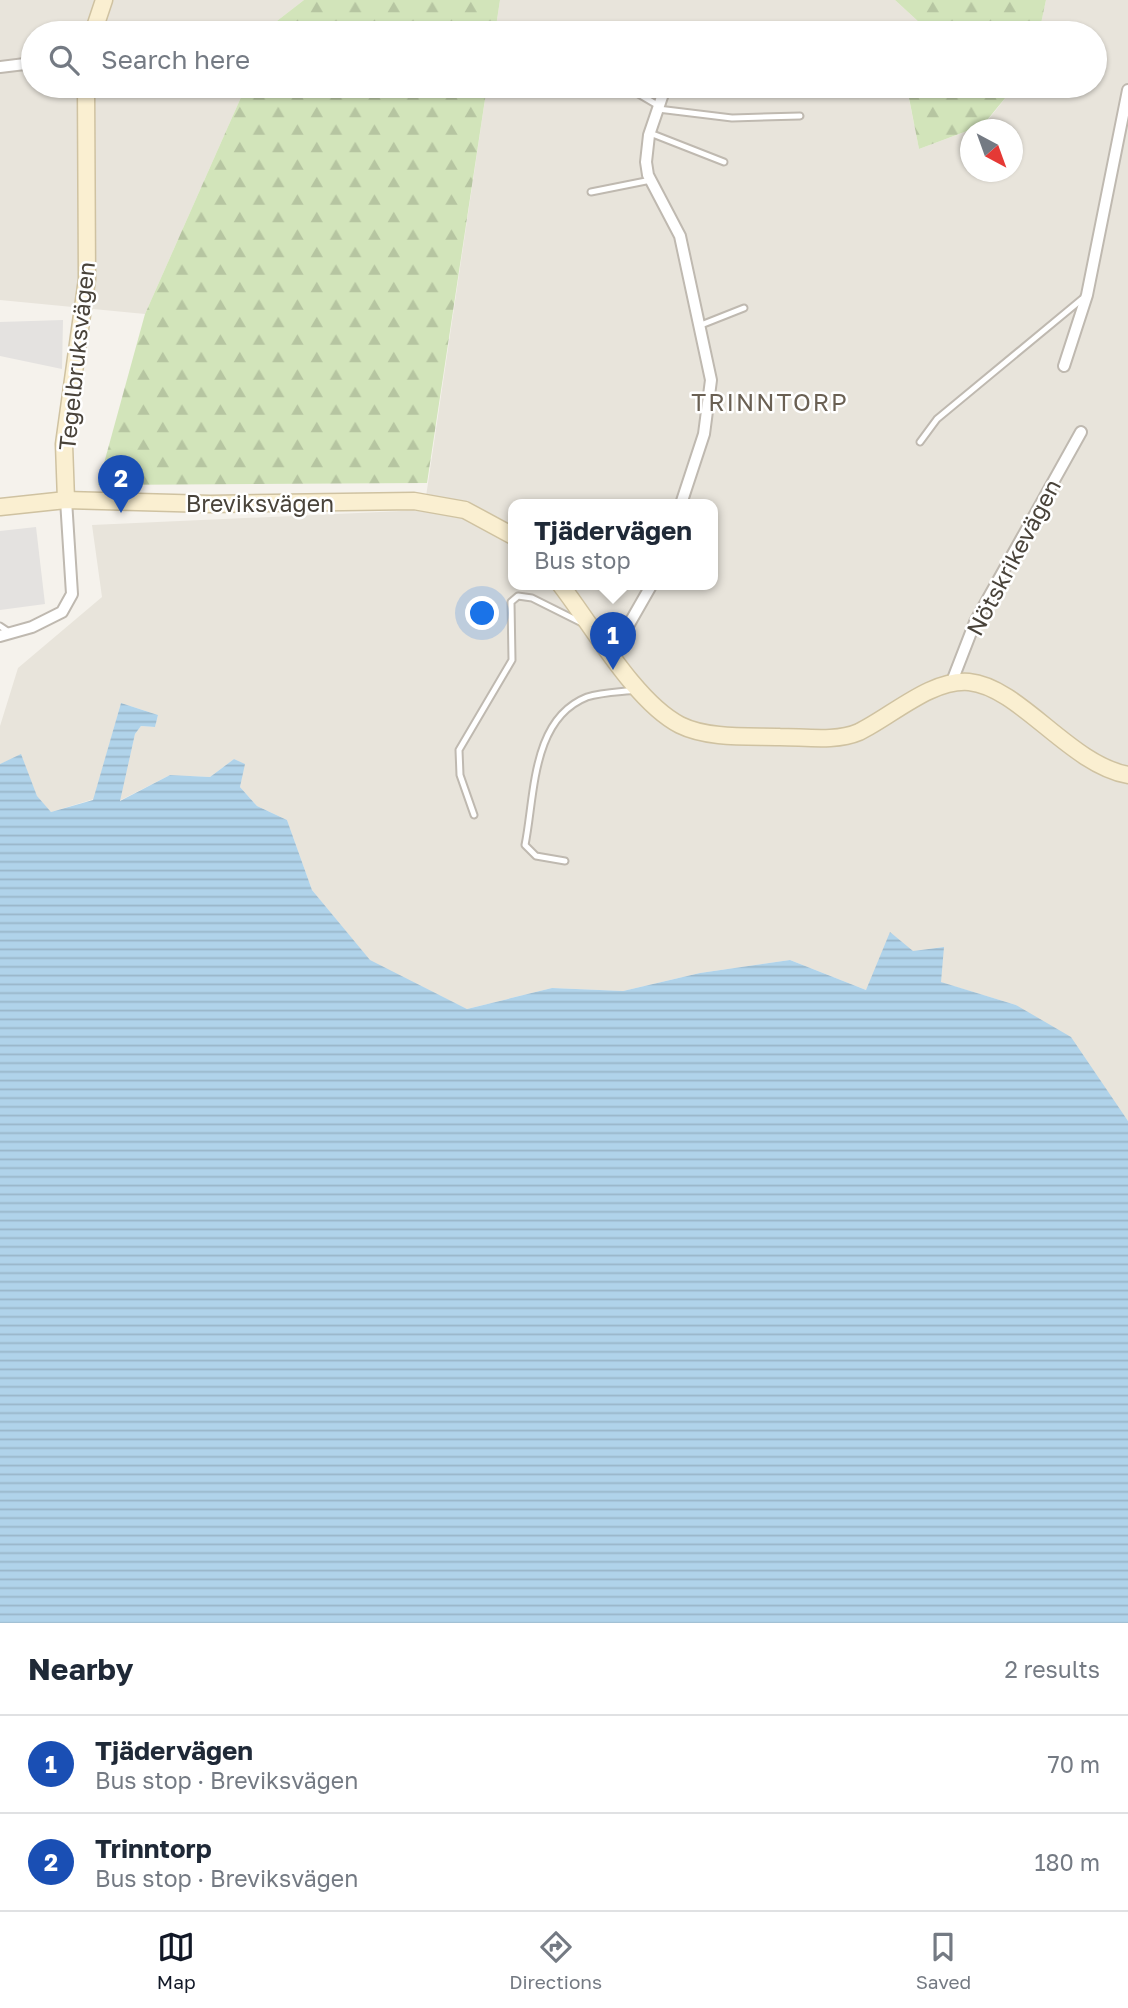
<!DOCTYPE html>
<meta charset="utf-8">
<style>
:root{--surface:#fff;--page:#f6f6f7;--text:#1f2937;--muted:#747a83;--line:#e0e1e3;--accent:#111827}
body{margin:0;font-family:"Golos Text",sans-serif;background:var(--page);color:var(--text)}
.compass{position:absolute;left:960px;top:119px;width:63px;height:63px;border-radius:50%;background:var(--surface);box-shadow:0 2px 5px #0004;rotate:139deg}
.you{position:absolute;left:483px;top:614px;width:24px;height:24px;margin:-18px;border:5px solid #fff;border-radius:50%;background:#1a73e8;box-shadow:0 0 0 10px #1a73e833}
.badge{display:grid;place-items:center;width:46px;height:46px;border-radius:50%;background:var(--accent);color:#fff;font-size:23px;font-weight:700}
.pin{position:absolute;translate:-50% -58px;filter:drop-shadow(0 2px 4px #0008)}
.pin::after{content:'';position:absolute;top:37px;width:24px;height:21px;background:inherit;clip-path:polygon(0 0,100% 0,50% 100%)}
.popup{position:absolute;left:508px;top:499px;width:210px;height:91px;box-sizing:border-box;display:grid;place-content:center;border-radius:14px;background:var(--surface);filter:drop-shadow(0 2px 5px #0005);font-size:23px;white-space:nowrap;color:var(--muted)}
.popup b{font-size:26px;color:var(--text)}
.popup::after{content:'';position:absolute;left:50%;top:100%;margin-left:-14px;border:14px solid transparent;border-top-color:var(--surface)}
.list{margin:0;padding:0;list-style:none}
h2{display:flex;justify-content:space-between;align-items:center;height:91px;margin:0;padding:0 28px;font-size:30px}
h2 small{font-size:23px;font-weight:400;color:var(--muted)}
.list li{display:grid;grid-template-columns:46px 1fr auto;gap:21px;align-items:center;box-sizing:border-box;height:98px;padding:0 28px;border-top:2px solid var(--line)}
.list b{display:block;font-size:26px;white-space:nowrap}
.list p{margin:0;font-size:23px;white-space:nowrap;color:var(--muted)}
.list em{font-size:23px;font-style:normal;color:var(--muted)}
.icon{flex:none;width:38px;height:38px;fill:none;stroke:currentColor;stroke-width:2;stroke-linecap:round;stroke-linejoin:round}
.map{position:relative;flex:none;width:1128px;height:1623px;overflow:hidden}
.search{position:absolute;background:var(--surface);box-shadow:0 2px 5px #0004;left:21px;right:21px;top:21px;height:77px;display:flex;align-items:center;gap:18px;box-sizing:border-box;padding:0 24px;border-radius:38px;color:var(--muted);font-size:26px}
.sheet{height:287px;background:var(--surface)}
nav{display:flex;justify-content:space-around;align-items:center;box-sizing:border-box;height:98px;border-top:2px solid var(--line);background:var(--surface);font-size:19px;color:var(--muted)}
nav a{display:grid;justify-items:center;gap:4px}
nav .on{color:var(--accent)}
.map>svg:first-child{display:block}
.residential{fill:#e8e4db;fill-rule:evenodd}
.forest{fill:url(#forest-firs)}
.parking{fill:#e4e2e0}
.water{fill:url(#water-rules)}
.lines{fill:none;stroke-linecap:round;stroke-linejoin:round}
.lane-casing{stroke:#bfb9b0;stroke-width:9}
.street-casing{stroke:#bfb9b0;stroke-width:14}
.secondary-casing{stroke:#cfc2a1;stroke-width:19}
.lane{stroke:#fff;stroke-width:5}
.street{stroke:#fff;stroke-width:10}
.secondary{stroke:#faefd1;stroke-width:16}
.labels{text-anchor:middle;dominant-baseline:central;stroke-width:5;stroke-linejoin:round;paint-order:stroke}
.street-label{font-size:23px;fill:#49433a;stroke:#fff}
.neighbourhood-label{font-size:24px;letter-spacing:2px;fill:#6a6053;stroke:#fff}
</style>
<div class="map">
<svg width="1128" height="1623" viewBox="0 0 1128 1623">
<defs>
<pattern id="forest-firs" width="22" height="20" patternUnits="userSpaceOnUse" patternTransform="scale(1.75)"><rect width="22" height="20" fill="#d2e4ba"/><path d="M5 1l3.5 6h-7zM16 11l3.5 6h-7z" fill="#b6c5a1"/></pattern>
<pattern id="water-rules" width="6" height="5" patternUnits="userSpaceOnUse" patternTransform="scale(1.75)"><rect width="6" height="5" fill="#b0d3ea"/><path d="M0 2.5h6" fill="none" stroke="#99b6c9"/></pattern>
</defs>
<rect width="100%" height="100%" fill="#f5f2ec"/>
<g class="residential">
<polygon points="0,0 304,0 273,24 269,33 33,33 33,86 246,86 145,314 0,300"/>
<polygon points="500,0 895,0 921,24 919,33 495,33"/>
<path d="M1046,0h82v1121l-20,-25 -92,-91 -76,-23 3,-35 -30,4 -47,39 -76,-30 -90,13 -77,18 -71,-3 -85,21 -97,-48 -58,-71 -25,-70 -30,-14 -17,-19 4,-23 -10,-5 -24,18 -40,-2 -51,26 16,-67 6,-8 14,1 3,-12 -37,-12 -27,96 -43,13 -14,-15 -16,-42 -21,9v-38l18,-58 84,-71 -10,-72 332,-15 63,-424h424l-2,13 10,50 51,-19v42h42v-42l-40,-1 12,-4 31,-39h80v-53h-56zM513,504h200v80h-200z"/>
</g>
<g class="forest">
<polygon points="304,0 500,0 495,33 269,33 273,24"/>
<polygon points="895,0 1046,0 1039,33 919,33 921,24"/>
<polygon points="246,86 487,86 427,483 98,485 145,314"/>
<polygon points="911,86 1015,86 983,125 919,149 909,98"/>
</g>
<g class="parking">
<polygon points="63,320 62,369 0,356 0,322"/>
<polygon points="36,527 45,604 0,610 0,531"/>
</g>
<polygon class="water" points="121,703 158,715 155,727 141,726 135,734 120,801 170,775 210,777 234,759 245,764 240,787 257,806 287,820 312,890 370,960 467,1009 552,988 623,991 700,973 790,960 866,990 890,932 913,951 944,947 941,982 1016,1005 1071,1037 1128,1121 1128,1623 0,1623 0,764 21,754 37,796 51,812 93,800"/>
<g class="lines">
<g class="lane-casing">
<g id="lane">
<polyline points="625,86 659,106"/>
<polyline points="665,94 679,86"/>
<polyline points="658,109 732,118 800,116"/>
<polyline points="650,133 724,162"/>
<polyline points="591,192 651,180"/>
<polyline points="701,325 744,308"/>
<polyline points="920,442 937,419 1082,299"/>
<polyline points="0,626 9,632"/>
<polyline points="474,815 460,775 459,750 512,660 511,602 518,596 532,598 582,623"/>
<path d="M565,861l-29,-5 -11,-11c10,-49 6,-126 62,-148 15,-5 33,-5 49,-7"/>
</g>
</g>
<g class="street-casing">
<g id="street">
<polyline points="0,67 33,63"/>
<polyline points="665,88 649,135 646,162 648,175 680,236 711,380 704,434 681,504"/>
<polyline points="1064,366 1087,295 1128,90"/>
<polyline points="0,636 32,627 62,612 72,594 66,500"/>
<polyline points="612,654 652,584"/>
<polyline points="951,684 975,622 1081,432"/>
</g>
</g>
<g class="secondary-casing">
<g id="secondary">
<polyline points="93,33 104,0"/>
<polyline points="66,500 64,444 87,279 86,86"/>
<polyline points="0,507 66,500 210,504 414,501 465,510 513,536"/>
<path d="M560,584c32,41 75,118 120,141 28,14 69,11 100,12 25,0 56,5 79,-5 33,-16 72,-53 110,-50 51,5 100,82 159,93"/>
</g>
</g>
<use href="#lane" class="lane"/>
<use href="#street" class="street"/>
<use href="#secondary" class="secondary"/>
</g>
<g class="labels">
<g class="street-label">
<text transform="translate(76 356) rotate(-84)">Tegelbruksvägen</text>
<text x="260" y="503">Breviksvägen</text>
<text transform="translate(1013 557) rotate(-62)">Nötskrikevägen</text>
</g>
<g class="neighbourhood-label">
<text x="770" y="401">TRINNTORP</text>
</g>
</g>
</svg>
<svg class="compass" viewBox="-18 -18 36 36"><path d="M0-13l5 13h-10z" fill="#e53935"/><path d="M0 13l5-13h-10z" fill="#747a83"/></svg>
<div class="you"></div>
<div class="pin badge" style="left:613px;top:670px;background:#1a4fb4">1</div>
<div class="popup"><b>Tjädervägen</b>Bus stop</div>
<div class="pin badge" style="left:121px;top:513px;background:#1a4fb4">2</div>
<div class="search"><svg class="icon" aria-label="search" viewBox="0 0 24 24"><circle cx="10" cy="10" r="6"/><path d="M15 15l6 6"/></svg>Search here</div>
</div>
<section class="sheet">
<h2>Nearby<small>2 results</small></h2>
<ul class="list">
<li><span class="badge" style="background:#1a4fb4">1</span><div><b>Tjädervägen</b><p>Bus stop · Breviksvägen</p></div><em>70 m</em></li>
<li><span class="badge" style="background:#1a4fb4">2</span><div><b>Trinntorp</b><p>Bus stop · Breviksvägen</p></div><em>180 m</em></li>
</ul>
</section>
<nav>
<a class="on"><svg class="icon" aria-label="map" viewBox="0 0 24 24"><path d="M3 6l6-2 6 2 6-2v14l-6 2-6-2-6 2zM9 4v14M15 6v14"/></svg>Map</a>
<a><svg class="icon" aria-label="directions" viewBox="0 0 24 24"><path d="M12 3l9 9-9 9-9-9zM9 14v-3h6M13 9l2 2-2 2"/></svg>Directions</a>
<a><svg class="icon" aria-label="saved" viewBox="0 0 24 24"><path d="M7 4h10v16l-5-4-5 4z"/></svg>Saved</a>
</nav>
